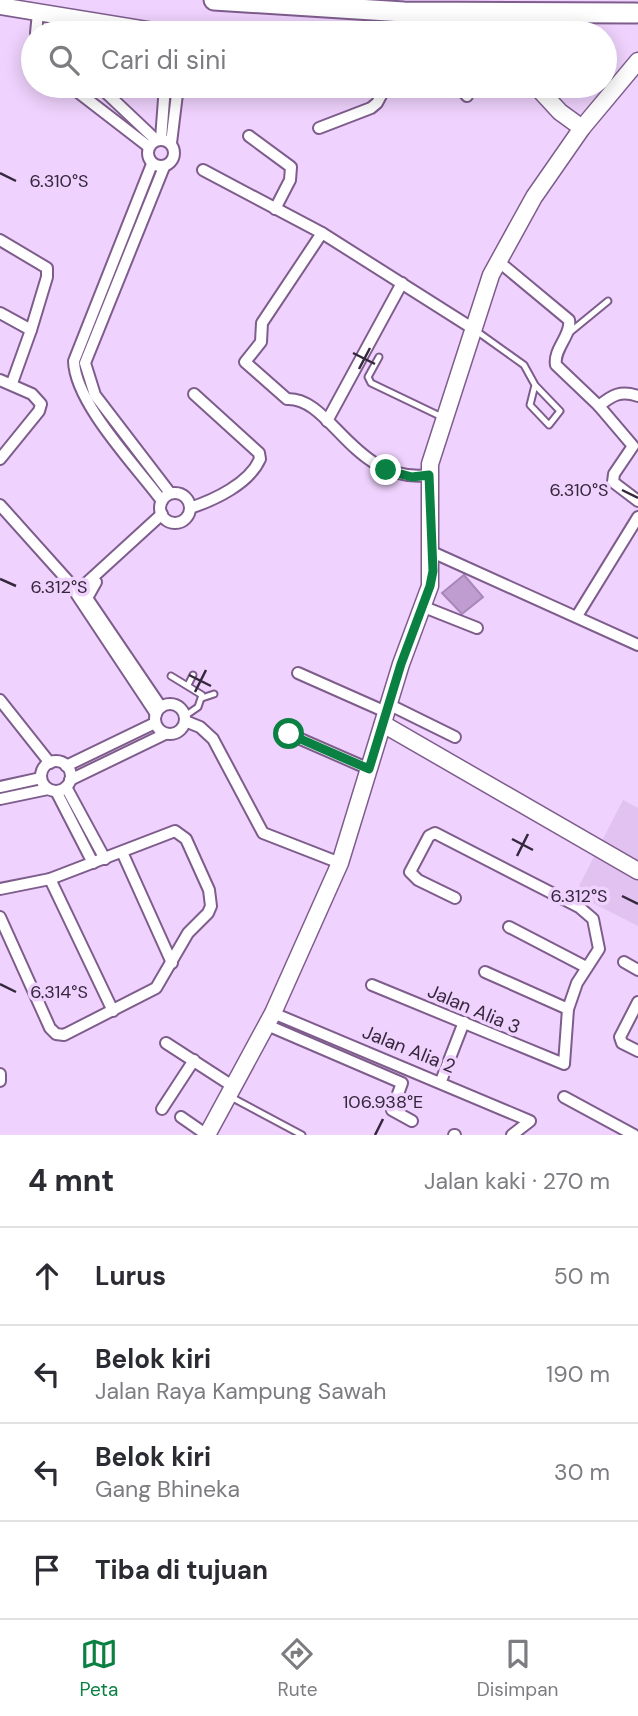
<!DOCTYPE html>
<html lang="id">
<meta charset="utf-8">
<style>
:root{--surface:#fff;--page:#f2f2f3;--text:#2b2b33;--muted:#7c7c81;--line:#e1e1e2;--accent:#0b8043}
body{margin:0;font-family:"DM Sans",sans-serif;background:var(--page);color:var(--text)}
.stop{position:absolute;width:21px;height:21px;margin:-16px;border:5px solid #0b8043;border-radius:50%;background:#fff}
.stop.end{background:#0b8043;border-color:#fff;box-shadow:0 2px 7px #0008}
.list{margin:0;padding:0;list-style:none}
h2{display:flex;justify-content:space-between;align-items:center;height:91px;margin:0;padding:0 28px;font-size:30px}
h2 small{font-size:23px;font-weight:400;color:var(--muted)}
.list li{display:grid;grid-template-columns:46px 1fr auto;gap:21px;align-items:center;box-sizing:border-box;height:98px;padding:0 28px;border-top:2px solid var(--line)}
.list b{display:block;font-size:26px;white-space:nowrap}
.list p{margin:0;font-size:23px;white-space:nowrap;color:var(--muted)}
.list em{font-size:23px;font-style:normal;color:var(--muted)}
.icon{flex:none;width:38px;height:38px;fill:none;stroke:currentColor;stroke-width:2;stroke-linecap:round;stroke-linejoin:round}
.map{position:relative;flex:none;width:638px;height:1135px;overflow:hidden}
.search{position:absolute;background:var(--surface);box-shadow:0 4px 18px #0003;left:21px;right:21px;top:21px;height:77px;display:flex;align-items:center;gap:18px;box-sizing:border-box;padding:0 24px;border-radius:38px;color:var(--muted);font-size:26px}
.sheet{height:483px;background:var(--surface)}
nav{display:flex;justify-content:space-around;align-items:center;box-sizing:border-box;height:98px;border-top:2px solid var(--line);background:var(--surface);font-size:19px;color:var(--muted)}
nav a{display:grid;justify-items:center;gap:4px}
nav .on{color:var(--accent)}
.map>svg:first-child{display:block}
.built{fill:#e2c2f0}
.building{fill:#c09dd1;stroke:#a986b9;stroke-width:2}
.lines{fill:none;stroke-linecap:round;stroke-linejoin:round}
.lane-casing{stroke:#7e5d8d;stroke-width:9}
.street-casing{stroke:#7e5d8d;stroke-width:14}
.secondary-casing{stroke:#7e5d8d;stroke-width:19}
.highway-casing{stroke:#7e5d8d;stroke-width:23}
.lane{stroke:#fff;stroke-width:5}
.street{stroke:#fff;stroke-width:10}
.secondary{stroke:#fff;stroke-width:16}
.highway{stroke:#fff;stroke-width:19}
.route{stroke:#0b8043;stroke-width:9}
.ticks{fill:none;stroke:#35273c;stroke-width:2.5}
.labels{text-anchor:middle;dominant-baseline:central;stroke-width:7;stroke-linejoin:round;paint-order:stroke}
.street-label{font-size:19px;fill:#35273c;stroke:#efd2fd}
.ticks-label{font-size:18px;text-anchor:middle;fill:#35273c;stroke:#efd2fd;stroke-width:7;stroke-linejoin:round;paint-order:stroke}
</style>
<div class="map">
<svg width="638" height="1135" viewBox="0 0 638 1135">
<rect width="100%" height="100%" fill="#efd2fd"/>
<polygon class="built" points="623,800 638,808 638,926 575,894"/>
<polygon class="building" points="464,575 483,597 462,614 442,593"/>
<g class="lines">
<g class="lane-casing">
<g id="lane">
<polyline points="475,330 524,365 535,385 560,411 549,425 530,405 535,385"/>
<polyline points="569,333 608,301"/>
<polyline points="379,357 368,377 371,383 442,417"/>
<polyline points="171,676 202,695 198,707 185,716"/>
<polyline points="188,685 193,675"/>
<polyline points="202,698 214,694"/>
<polyline points="229,1096 302,1135"/>
</g>
</g>
<g class="street-casing">
<g id="street">
<polyline points="36,33 38,13"/>
<polyline points="33,52 33,54"/>
<polyline points="70,86 149,147"/>
<polyline points="99,86 156,140"/>
<polyline points="458,86 467,96"/>
<polyline points="319,128 371,108 377,103 386,86"/>
<polyline points="249,136 291,167 290,180 275,209"/>
<polyline points="161,139 165,86"/>
<circle cx="161" cy="153" r="13"/>
<polyline points="171,143 178,86"/>
<path d="M152,164l-78,197c1,42 62,105 88,140"/>
<polyline points="164,167 85,363 95,395 170,493"/>
<polyline points="203,170 322,233 472,328"/>
<path d="M322,233l-60,90 -1,19 -16,20 42,37c45,-2 66,85 142,76"/>
<polyline points="0,240 47,268 47,277 31,330"/>
<path d="M498,261l71,59c3,15 -16,29 -13,45l43,41 34,40 -19,28 -1,8 25,19"/>
<polyline points="0,313 31,330 12,383"/>
<polyline points="0,380 32,394 41,404 39,411 0,459"/>
<path d="M599,406c13,-11 22,-16 39,-10"/>
<polyline points="327,421 402,283"/>
<circle cx="175" cy="508" r="15"/>
<polyline points="0,505 78,592"/>
<path d="M190,508c24,-8 59,-24 70,-49l-1,-6 -65,-59"/>
<polyline points="432,552 638,645"/>
<polyline points="96,582 87,598 161,707"/>
<polyline points="424,607 477,628"/>
<polyline points="577,616 638,517"/>
<polyline points="298,673 386,712"/>
<polyline points="0,700 50,763"/>
<polyline points="388,704 455,737"/>
<circle cx="170" cy="719" r="15"/>
<polyline points="156,714 77,595 81,588 162,514"/>
<polyline points="185,721 200,727 213,739 263,833 340,863"/>
<polyline points="289,734 369,769"/>
<circle cx="56" cy="776" r="15"/>
<polyline points="66,766 155,723"/>
<polyline points="70,780 165,734"/>
<polyline points="0,787 41,778"/>
<polyline points="66,787 105,859"/>
<polyline points="56,791 93,863"/>
<polyline points="0,799 48,789"/>
<polyline points="122,852 172,963"/>
<polyline points="50,879 113,1011"/>
<polyline points="0,889 50,879 175,831 186,839 209,890 211,906 208,913 188,933 156,988 64,1035 56,1034 50,1028 0,917"/>
<polyline points="509,927 586,967"/>
<polyline points="624,962 638,970"/>
<polyline points="485,972 568,1009"/>
<polyline points="372,985 564,1064 568,1009 577,983 599,949 593,919 579,907 435,833 429,836 410,872 418,880 455,898"/>
<polyline points="638,1002 620,1037 622,1043 638,1051"/>
<polyline points="273,1013 530,1121 512,1135"/>
<polyline points="267,1025 402,1083 392,1110 412,1121"/>
<polyline points="166,1043 234,1087"/>
<polyline points="0,1074 0,1081"/>
<polyline points="441,1081 464,1022"/>
<polyline points="564,1097 634,1135"/>
<polyline points="162,1109 194,1060"/>
<polyline points="181,1117 207,1135"/>
<polyline points="454,1135 455,1135"/>
</g>
</g>
<g class="secondary-casing">
<g id="secondary">
<polyline points="0,6 165,33"/>
<polyline points="536,86 560,112 582,128"/>
<polyline points="383,724 638,871"/>
<polyline points="207,1135 273,1013 340,863 401,664 430,586 430,464 491,275 534,197 582,128 638,61"/>
</g>
</g>
<g class="highway-casing">
<polyline id="highway" points="214,0 404,12 636,13"/>
</g>
<use href="#lane" class="lane"/>
<use href="#street" class="street"/>
<use href="#secondary" class="secondary"/>
<use href="#highway" class="highway"/>
</g>
<g class="lines">
<polyline class="route" points="289,734 369,769 401,664 430,586 433,571 429,475 412,477 386,470"/>
</g>
<path class="ticks" d="M0,173l16,8M353,353l22,11M359,369l11,-21M622,490l16,8M0,579l16,7M189,675l22,11M195,692l11,-22M512,839l21,11M517,856l11,-22M622,896l16,8M0,984l16,8M375,1135l8,-16"/>
<g class="labels">
<g class="street-label">
<text transform="translate(474 1009) rotate(23)">Jalan Alia 3</text>
<text transform="translate(409 1049) rotate(22)">Jalan Alia 2</text>
</g>
</g>
<g class="ticks-label">
<text x="59" y="187">6.310°S</text>
<text x="579" y="496">6.310°S</text>
<text x="59" y="593">6.312°S</text>
<text x="579" y="902">6.312°S</text>
<text x="59" y="998">6.314°S</text>
<text x="383" y="1108">106.938°E</text>
</g>
</svg>
<div class="stop" style="left:289px;top:734px"></div>
<div class="stop end" style="left:386px;top:470px"></div>
<div class="search"><svg class="icon" aria-label="search" viewBox="0 0 24 24"><circle cx="10" cy="10" r="6"/><path d="M15 15l6 6"/></svg>Cari di sini</div>
</div>
<section class="sheet">
<h2>4 mnt<small>Jalan kaki · 270 m</small></h2>
<ul class="list">
<li><svg class="icon" aria-label="ahead" viewBox="0 0 24 24"><path d="M12 20V5M6 11l6-6 6 6"/></svg><div><b>Lurus</b></div><em>50 m</em></li>
<li><svg class="icon" aria-label="left" viewBox="0 0 24 24"><path d="M17 20v-9H6M10 6l-5 5 5 5"/></svg><div><b>Belok kiri</b><p>Jalan Raya Kampung Sawah</p></div><em>190 m</em></li>
<li><svg class="icon" aria-label="left" viewBox="0 0 24 24"><path d="M17 20v-9H6M10 6l-5 5 5 5"/></svg><div><b>Belok kiri</b><p>Gang Bhineka</p></div><em>30 m</em></li>
<li><svg class="icon" aria-label="arrive" viewBox="0 0 24 24"><path d="M6 21V4h12l-3 4 3 4H6"/></svg><div><b>Tiba di tujuan</b></div></li>
</ul>
</section>
<nav>
<a class="on"><svg class="icon" aria-label="map" viewBox="0 0 24 24"><path d="M3 6l6-2 6 2 6-2v14l-6 2-6-2-6 2zM9 4v14M15 6v14"/></svg>Peta</a>
<a><svg class="icon" aria-label="directions" viewBox="0 0 24 24"><path d="M12 3l9 9-9 9-9-9zM9 14v-3h6M13 9l2 2-2 2"/></svg>Rute</a>
<a><svg class="icon" aria-label="saved" viewBox="0 0 24 24"><path d="M7 4h10v16l-5-4-5 4z"/></svg>Disimpan</a>
</nav>
